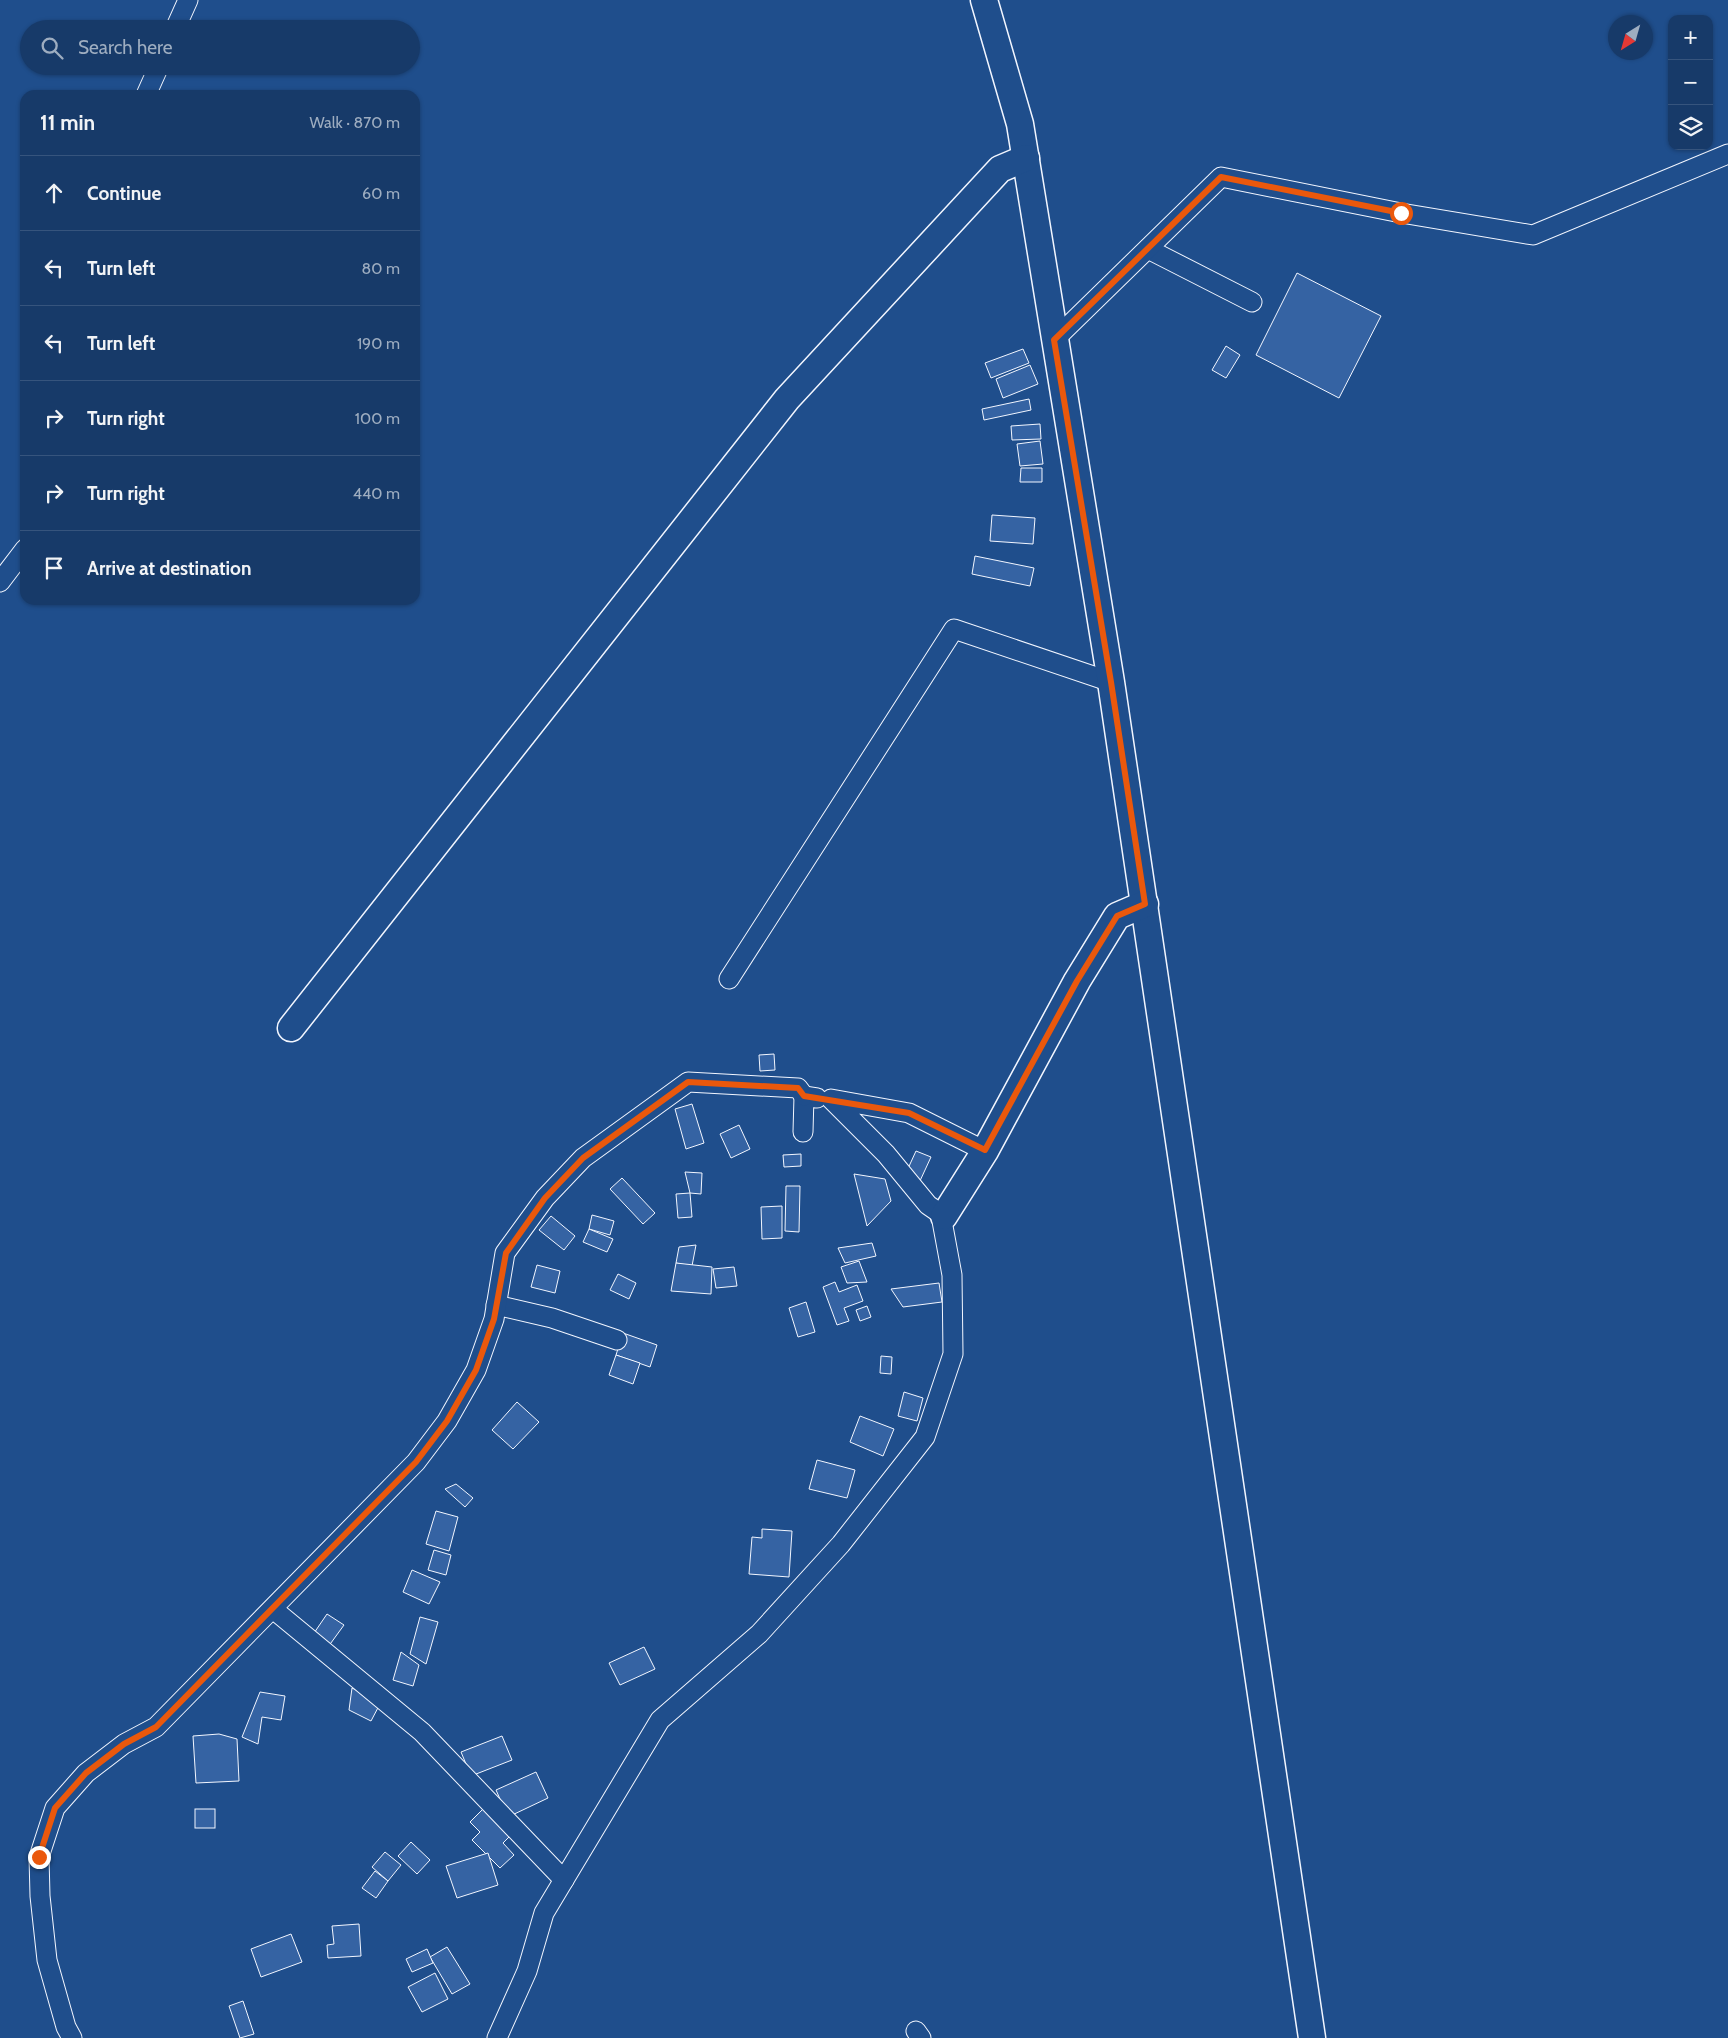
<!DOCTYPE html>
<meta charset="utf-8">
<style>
:root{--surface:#173a69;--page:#244571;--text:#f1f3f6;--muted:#9eadc0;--line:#36547d}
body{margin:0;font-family:Cabin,sans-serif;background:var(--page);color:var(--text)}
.controls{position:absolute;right:15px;top:15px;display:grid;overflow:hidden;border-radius:10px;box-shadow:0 1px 4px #0004}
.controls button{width:45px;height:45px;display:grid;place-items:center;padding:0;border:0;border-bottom:1px solid var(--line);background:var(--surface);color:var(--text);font:25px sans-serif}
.compass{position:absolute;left:1608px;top:15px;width:45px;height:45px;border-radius:50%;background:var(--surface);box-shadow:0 1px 4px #0004;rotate:217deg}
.stop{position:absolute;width:15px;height:15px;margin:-11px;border:4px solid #ea580c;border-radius:50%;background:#fff}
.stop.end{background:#ea580c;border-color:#fff;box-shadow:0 1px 5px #0008}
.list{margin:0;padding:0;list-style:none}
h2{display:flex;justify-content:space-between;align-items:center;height:65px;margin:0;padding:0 20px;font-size:21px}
h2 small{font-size:16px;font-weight:400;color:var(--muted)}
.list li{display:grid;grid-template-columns:32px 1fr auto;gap:15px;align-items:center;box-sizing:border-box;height:75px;padding:0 20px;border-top:1px solid var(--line)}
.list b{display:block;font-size:19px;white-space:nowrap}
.list em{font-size:16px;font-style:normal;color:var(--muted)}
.icon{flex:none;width:28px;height:28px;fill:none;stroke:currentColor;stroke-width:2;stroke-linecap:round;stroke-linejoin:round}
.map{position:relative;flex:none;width:1728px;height:2038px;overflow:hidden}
.search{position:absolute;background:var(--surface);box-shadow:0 1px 4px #0004;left:20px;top:20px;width:400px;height:55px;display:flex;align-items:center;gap:12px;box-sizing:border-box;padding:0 18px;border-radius:28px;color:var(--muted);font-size:19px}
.panel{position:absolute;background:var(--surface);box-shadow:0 1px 4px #0004;left:20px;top:90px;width:400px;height:515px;border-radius:15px}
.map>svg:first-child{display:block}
.building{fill:#3563a3;stroke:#f2f6ff}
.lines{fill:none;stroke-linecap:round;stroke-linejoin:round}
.street-casing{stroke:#f2f6ff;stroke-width:21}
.secondary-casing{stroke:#f2f6ff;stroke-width:29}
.street{stroke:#1f4e8c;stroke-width:19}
.secondary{stroke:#1f4e8c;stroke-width:26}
.route{stroke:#ea580c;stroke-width:6}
</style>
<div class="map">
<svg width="1728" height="2038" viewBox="0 0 1728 2038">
<rect width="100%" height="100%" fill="#1f4e8c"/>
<g class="building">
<polygon points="1297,273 1381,316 1339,398 1256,355"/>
<polygon points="1226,346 1240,355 1226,378 1212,370"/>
<polygon points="1023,349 1029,363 991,378 985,363"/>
<polygon points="1030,365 1038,384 1003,398 996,379"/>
<polygon points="1029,399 1031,410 984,420 982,409"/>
<polygon points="1040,424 1041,439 1012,440 1011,426"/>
<polygon points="1040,441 1043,464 1020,466 1017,444"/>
<polygon points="1021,468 1042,468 1042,482 1020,482"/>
<polygon points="992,515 1035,518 1033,544 990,541"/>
<polygon points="975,556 1034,568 1030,586 972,574"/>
<polygon points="774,1054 775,1070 760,1071 759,1055"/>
<polygon points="692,1104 704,1143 686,1149 675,1109"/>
<polygon points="739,1125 750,1149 731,1158 720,1134"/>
<polygon points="916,1151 931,1157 919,1183 905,1175"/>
<polygon points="801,1154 801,1166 784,1167 783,1155"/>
<polygon points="685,1172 702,1173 701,1194 690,1193"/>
<polygon points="854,1174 885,1179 891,1201 867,1226"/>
<polygon points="622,1178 655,1213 643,1224 610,1189"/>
<polygon points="786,1186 800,1186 799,1232 785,1231"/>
<polygon points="690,1193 692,1217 678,1218 676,1194"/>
<polygon points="782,1206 782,1238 762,1239 761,1207"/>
<polygon points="592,1215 614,1221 610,1235 589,1229"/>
<polygon points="551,1216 575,1236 564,1250 539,1230"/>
<polygon points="589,1229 613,1239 607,1252 583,1242"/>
<polygon points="872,1243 876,1256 845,1263 838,1248"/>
<polygon points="696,1245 692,1266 676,1263 679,1247"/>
<polygon points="859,1261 867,1282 847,1283 841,1267"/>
<polygon points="676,1263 712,1267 711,1294 671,1291"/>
<polygon points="537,1265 560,1271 555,1293 531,1287"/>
<polygon points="734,1267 737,1286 716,1288 713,1269"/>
<polygon points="618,1274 636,1283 629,1299 610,1290"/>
<polygon points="835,1282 839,1292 857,1285 863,1301 844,1308 849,1321 837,1325 823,1287"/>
<polygon points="939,1283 942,1302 903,1307 891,1289"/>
<polygon points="806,1302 815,1332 798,1337 789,1308"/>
<polygon points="867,1306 871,1317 860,1321 856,1310"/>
<polygon points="623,1333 657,1345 650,1367 616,1355"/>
<polygon points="616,1355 640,1363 633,1384 609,1375"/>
<polygon points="881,1356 892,1357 891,1374 880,1373"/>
<polygon points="904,1392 923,1398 917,1421 898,1416"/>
<polygon points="517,1402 539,1422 513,1449 492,1430"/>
<polygon points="860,1416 894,1429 883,1456 850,1442"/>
<polygon points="817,1460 855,1470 847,1498 809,1489"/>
<polygon points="456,1484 473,1498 465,1507 445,1489"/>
<polygon points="436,1511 458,1517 449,1551 426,1544"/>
<polygon points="762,1529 792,1531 789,1577 749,1574 752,1537 762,1538"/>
<polygon points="434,1550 451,1555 446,1575 428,1570"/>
<polygon points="412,1570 440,1582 429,1604 403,1592"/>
<polygon points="327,1614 344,1625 328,1647 312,1636"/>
<polygon points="420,1617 438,1622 426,1664 410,1654"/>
<polygon points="644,1647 655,1669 620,1685 609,1663"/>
<polygon points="401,1652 419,1665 413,1686 393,1680"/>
<polygon points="352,1688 381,1702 371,1721 349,1710"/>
<polygon points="260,1692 285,1696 281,1720 262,1717 258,1744 242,1737"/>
<polygon points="219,1734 237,1739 239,1781 196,1783 193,1736"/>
<polygon points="502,1736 512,1760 471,1776 461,1752"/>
<polygon points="536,1772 548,1798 508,1817 496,1790"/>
<polygon points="485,1807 512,1834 503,1843 514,1855 500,1868 472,1840 480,1832 470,1822"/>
<rect x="195" y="1809" width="20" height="19"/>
<polygon points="411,1842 430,1860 417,1874 398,1856"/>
<polygon points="385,1852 401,1865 388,1881 372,1867"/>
<polygon points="488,1853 498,1885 457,1898 446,1866"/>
<polygon points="375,1871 388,1881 376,1898 362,1888"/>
<polygon points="359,1924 361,1956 328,1958 327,1945 334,1944 332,1926"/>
<polygon points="291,1934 302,1962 261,1977 251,1949"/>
<polygon points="447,1947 470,1984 452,1994 430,1957"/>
<polygon points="427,1949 433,1963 412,1972 406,1959"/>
<polygon points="435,1973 448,1999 422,2012 408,1987"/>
<polygon points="243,2001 254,2034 240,2038 229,2006"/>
</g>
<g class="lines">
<g class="street-casing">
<g id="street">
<polyline points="175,29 188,0"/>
<polyline points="146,95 159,66"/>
<polyline points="1148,249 1252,302"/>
<polyline points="1054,340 1221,177 1401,213 1533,235 1728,154"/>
<polyline points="0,582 25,549"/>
<polyline points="729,979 954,629 1111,682"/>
<polyline points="803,1132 804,1096 817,1098"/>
<polyline points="496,1305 552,1318 617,1340"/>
<polyline points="273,1609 422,1732 564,1880"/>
<polyline points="916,2031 921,2038"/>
<polyline points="72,2038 66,2027 47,1960 40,1896 39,1857 55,1808 86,1773 124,1744 156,1727 416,1462 447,1421 476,1370 494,1319 505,1253 545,1198 583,1158 688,1082 798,1088 804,1096"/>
<polyline points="497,2038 527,1971 544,1913 660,1720 759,1634 841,1544 925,1437 953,1354 952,1275 942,1221 944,1216 928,1205 886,1154 831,1099 909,1113 985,1151"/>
</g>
</g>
<g class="secondary-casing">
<g id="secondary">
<polyline points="984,0 1020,124 1111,682 1312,2038"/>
<polyline points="291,1028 787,399 1000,169 1026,158"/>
<polyline points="944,1216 985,1151 1077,981 1117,916 1145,904"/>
</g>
</g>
<use href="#street" class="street"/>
<use href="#secondary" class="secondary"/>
</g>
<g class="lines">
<polyline class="route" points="39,1857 55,1808 86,1773 124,1744 156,1727 416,1462 447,1421 476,1370 494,1319 506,1253 545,1198 583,1158 688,1082 798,1088 804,1096 909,1113 985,1150 1077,981 1117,916 1145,904 1111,682 1054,340 1221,177 1401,213"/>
</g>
</svg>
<div class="controls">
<button>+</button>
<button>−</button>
<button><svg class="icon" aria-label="layers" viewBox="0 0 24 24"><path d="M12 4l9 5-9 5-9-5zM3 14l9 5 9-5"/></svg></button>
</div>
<svg class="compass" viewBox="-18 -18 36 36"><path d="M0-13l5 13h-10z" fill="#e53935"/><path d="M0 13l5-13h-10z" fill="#9eadc0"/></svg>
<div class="stop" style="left:1401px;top:213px"></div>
<div class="stop end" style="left:39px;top:1857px"></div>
<div class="search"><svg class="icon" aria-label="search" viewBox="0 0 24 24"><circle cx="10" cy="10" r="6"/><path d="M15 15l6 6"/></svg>Search here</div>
<section class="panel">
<h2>11 min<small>Walk · 870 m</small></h2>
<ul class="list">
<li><svg class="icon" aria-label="ahead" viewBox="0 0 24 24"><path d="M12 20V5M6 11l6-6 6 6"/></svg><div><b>Continue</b></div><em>60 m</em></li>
<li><svg class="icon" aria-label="left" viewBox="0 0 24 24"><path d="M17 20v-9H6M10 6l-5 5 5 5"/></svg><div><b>Turn left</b></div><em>80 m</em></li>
<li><svg class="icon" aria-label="left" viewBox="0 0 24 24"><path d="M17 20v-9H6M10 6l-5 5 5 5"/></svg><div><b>Turn left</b></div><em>190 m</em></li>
<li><svg class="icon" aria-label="right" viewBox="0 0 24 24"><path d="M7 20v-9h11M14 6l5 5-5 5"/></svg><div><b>Turn right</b></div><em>100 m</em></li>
<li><svg class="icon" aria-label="right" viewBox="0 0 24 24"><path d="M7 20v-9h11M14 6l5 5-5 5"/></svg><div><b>Turn right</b></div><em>440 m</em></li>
<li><svg class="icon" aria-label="arrive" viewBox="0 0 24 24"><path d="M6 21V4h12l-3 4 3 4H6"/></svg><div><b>Arrive at destination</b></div></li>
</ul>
</section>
</div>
